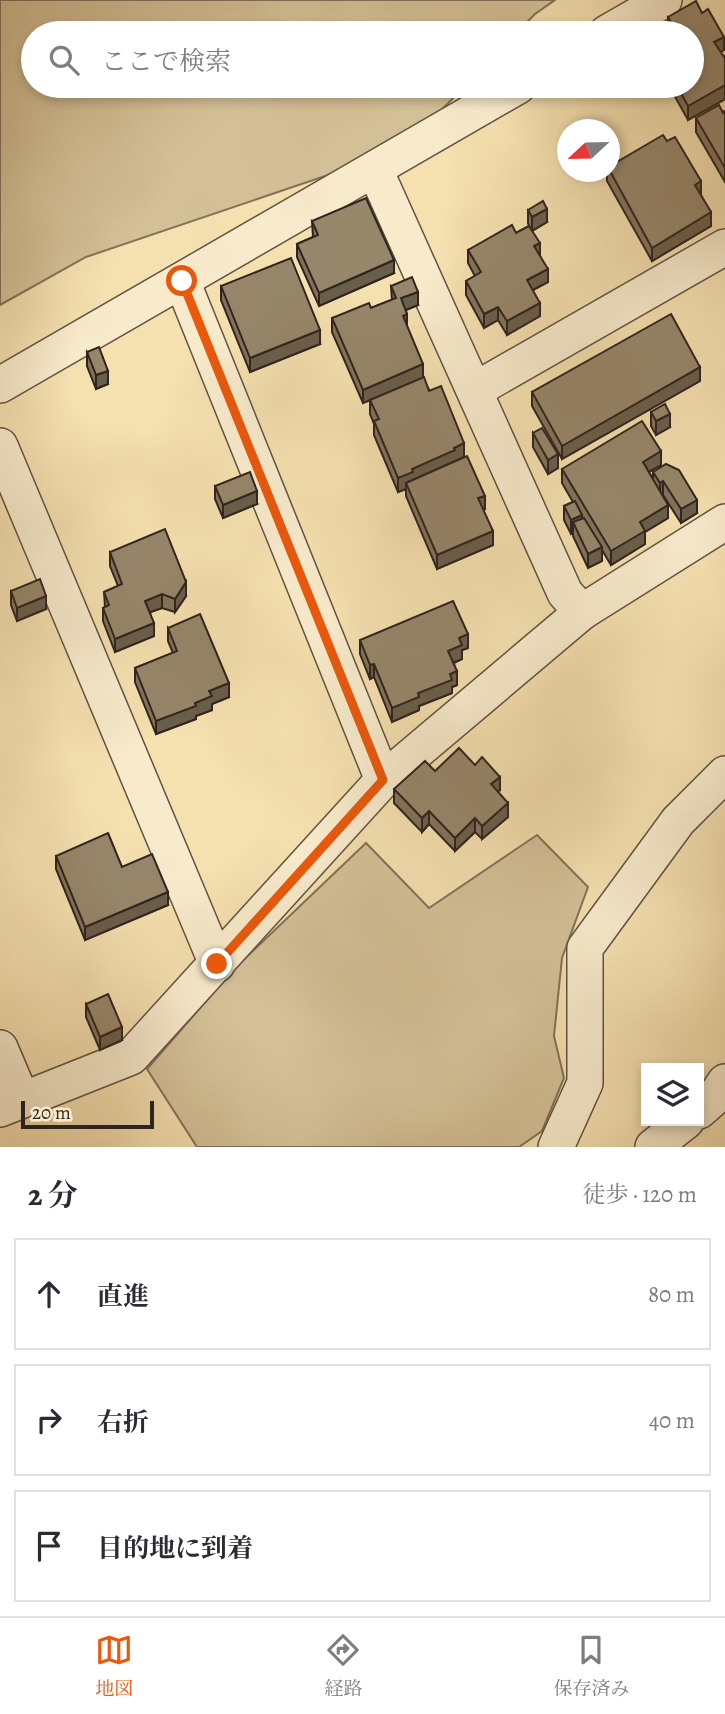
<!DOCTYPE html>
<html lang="ja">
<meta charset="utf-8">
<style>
:root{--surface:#fff;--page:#f2f2f3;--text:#2b2b33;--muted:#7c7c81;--line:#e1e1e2;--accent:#ea580c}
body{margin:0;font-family:Alegreya,"Noto Serif JP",serif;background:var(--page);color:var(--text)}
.controls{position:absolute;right:21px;bottom:21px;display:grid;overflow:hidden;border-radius:0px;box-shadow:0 4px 10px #0003}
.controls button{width:63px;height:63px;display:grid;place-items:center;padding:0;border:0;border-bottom:2px solid var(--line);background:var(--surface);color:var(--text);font:35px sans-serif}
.compass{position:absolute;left:557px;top:119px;width:63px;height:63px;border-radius:50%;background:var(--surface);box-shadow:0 4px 10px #0003;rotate:248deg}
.scale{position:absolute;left:21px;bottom:18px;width:133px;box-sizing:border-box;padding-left:7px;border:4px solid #30241e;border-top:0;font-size:19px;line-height:24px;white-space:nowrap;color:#30241e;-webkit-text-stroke:5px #f8ebcc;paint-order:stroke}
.stop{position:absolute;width:21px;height:21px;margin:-16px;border:5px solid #ea580c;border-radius:50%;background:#fff}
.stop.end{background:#ea580c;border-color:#fff;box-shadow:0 2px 7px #0008}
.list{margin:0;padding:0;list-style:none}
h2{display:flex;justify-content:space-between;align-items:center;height:91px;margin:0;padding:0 28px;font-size:30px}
h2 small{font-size:23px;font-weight:400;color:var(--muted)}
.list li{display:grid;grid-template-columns:46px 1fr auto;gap:21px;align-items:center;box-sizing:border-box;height:112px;margin:0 14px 14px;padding:0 14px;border:2px solid var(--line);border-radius:0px}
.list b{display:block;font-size:26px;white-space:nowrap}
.list em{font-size:23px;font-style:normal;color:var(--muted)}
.icon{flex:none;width:38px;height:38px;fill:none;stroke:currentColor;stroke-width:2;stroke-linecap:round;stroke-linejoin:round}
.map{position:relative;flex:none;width:725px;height:1147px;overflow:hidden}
.search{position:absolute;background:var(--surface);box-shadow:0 4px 10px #0003;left:21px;right:21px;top:21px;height:77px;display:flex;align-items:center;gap:18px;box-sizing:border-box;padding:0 24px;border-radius:38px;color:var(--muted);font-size:26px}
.sheet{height:469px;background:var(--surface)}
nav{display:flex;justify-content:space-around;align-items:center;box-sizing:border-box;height:98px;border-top:2px solid var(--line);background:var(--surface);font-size:19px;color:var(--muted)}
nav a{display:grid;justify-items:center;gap:4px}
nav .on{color:var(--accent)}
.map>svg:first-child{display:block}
.green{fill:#d4c097;stroke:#82725a;stroke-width:2}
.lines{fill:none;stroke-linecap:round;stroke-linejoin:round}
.street-casing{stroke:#615342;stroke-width:38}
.street{stroke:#f8ebcc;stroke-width:35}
.wall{fill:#81735b;stroke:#30241e;stroke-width:2}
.shaded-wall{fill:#695e4a;stroke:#30241e;stroke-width:2}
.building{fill:#96866a;stroke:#30241e;stroke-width:2}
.route{stroke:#ea580c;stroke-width:9}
</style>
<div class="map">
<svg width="725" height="1147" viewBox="0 0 725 1147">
<rect width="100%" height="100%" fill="#f5e0b0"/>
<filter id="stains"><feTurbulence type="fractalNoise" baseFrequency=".00286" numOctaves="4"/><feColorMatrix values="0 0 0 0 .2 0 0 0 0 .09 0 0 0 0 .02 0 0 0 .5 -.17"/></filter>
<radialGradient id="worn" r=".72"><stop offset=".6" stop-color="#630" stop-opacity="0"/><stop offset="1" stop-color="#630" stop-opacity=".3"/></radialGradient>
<g class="green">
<polygon points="0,0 555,0 535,14 516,33 33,33 33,86 465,86 402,150 86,257 0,305"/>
<polygon points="537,835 588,887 562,958 554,1036 564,1078 542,1131 519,1147 197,1147 147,1069 235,968 366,843 429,908"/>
</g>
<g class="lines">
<g class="street-casing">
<g id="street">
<polyline points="607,33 664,0"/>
<polyline points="375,170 565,593 582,612"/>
<polyline points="182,281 383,780"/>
<polyline points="0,385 518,86"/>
<polyline points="475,390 725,247"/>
<polyline points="0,446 217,964"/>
<polyline points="0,1048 22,1100"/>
<polyline points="0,1109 131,1057 383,780 582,612 725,522"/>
<polyline points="699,1111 715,1097 725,1082"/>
<polyline points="556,1147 585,1083 585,948 678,821 725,774"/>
<polyline points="653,1147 686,1121"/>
</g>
</g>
<use href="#street" class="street"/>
</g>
<g class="wall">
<polygon points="668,17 724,50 720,52 724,57 725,56 725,99 688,120 669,86 692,86 668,30"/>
<polygon points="725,111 725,182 696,132 696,118"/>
<polygon points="607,172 701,195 711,226 652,261 607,181"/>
<polygon points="528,210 547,222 532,231 548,282 533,290 540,316 507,335 498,320 484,328 466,295 466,281 475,276 468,263 468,250 516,233 529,226 528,223"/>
<polygon points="312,221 394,273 319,306 297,257 297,244 313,237"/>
<polygon points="221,286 320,344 250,372 221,300"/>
<polygon points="391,286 418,305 406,310 407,327 423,378 464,457 455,461 485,509 483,510 493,545 437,569 406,496 406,489 398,492 374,435 374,424 370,414 370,400 363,403 332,332 332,318 371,308 392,300"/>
<polygon points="87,352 108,384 96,389 87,366"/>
<polygon points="700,381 562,459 532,406 532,392"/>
<polygon points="651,412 670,427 656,435 651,426"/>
<polygon points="533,433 558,468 548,474 533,447"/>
<polygon points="661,465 649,472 653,479 653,472 697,513 681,523 663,495 668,518 645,532 645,544 611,565 602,550 602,561 588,568 573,536 573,533 571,534 564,520 564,506 573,502 562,483 562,469"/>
<polygon points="215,486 257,504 223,518 215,499"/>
<polygon points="110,552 186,596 175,612 162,608 150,612 154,636 115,652 103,621 103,608 105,607 104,592 118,586 110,566"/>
<polygon points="11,591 46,609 17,621 11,605"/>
<polygon points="168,628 229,697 212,704 212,710 196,716 196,719 156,734 135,682 135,668 173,653 168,641"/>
<polygon points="360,640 468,648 462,650 462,659 454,663 457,685 452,687 452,693 419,706 419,710 392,722 374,677 370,679 360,654"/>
<polygon points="475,765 500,790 498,792 508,817 482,839 475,832 455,851 429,824 422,832 394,803 394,789 435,771"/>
<polygon points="56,856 122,867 168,905 85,940 56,869"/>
<polygon points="86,1004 122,1040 100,1050 86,1017"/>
</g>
<g class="shaded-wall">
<polygon points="724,37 724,50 714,56 714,42"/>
<polygon points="725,85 725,99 688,120 688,106"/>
<polygon points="701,181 701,195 695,185"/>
<polygon points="547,209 547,222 532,231 532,217"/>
<polygon points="711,212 711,226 652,261 652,248"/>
<polygon points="540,243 540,257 534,246"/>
<polygon points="394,260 394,273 319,306 319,293"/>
<polygon points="548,269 548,282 527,293 527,280"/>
<polygon points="418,292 418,305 401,312 401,298"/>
<polygon points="540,303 540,316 507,335 507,321"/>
<polygon points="498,307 498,320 484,328 484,314"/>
<polygon points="407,314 407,327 403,316"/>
<polygon points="320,330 320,344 250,372 250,358"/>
<polygon points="423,364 423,378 363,403 363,390"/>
<polygon points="700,367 700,381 562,459 562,446"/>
<polygon points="108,371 108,384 96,389 96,375"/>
<polygon points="670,414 670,427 656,435 656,421"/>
<polygon points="464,443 464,457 406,483 406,489 398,492 398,478 412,469"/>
<polygon points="661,451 661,465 643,475 643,462"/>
<polygon points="558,454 558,468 548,474 548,460"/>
<polygon points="663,481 663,495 660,497 660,483"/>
<polygon points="257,491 257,504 223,518 223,505"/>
<polygon points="485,496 485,509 478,512 478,498"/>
<polygon points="697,500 697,513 681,523 681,509"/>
<polygon points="668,505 668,518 645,532 645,544 611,565 611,551 640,522"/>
<polygon points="582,515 582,529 573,522 573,533 571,534 571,520"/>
<polygon points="493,531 493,545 437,569 437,555"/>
<polygon points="602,547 602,561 588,568 588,554"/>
<polygon points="186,582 186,596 175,612 175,599"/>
<polygon points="162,594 162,608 145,614 145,601"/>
<polygon points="46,596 46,609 17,621 17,608"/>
<polygon points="154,623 154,636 115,652 115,639"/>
<polygon points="468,634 468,648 462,650 462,659 448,665 448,651 459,638"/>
<polygon points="374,664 374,677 370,679 370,665"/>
<polygon points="457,671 457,685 452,687 452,693 419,706 419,710 392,722 392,708 450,674"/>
<polygon points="229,683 229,697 212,704 212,710 196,716 196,719 156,734 156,721 195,703 209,691"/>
<polygon points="500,777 500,790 491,798 491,784"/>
<polygon points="508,803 508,817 482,839 482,826"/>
<polygon points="429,811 429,824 422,832 422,818"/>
<polygon points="475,818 475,832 455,851 455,838"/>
<polygon points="168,892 168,905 85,940 85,927"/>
<polygon points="122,1027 122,1040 100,1050 100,1037"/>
</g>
<g class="building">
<polygon points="696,1 702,13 708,9 724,37 714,42 724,57 725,56 725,85 688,106 677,86 692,86 692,33 667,33 675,29 668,17"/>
<polygon points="719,105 723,113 725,111 725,168 696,118"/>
<polygon points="663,135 667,141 675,137 701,181 695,185 711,212 652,248 610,171 610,166"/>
<polygon points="366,198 394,260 319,293 297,244 318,235 312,221"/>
<polygon points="543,201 547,209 532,217 528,210"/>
<polygon points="512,225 516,233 529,226 540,243 534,246 548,269 527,280 540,303 507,321 498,307 484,314 466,281 481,272 468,250"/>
<polygon points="291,258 320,330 250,358 221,286"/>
<polygon points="412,277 418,292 401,298 407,314 403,316 423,364 363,390 332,318 369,303 371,308 396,298 391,286"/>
<polygon points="671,314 700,367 562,446 532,392"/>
<polygon points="99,347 108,371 96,375 87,352"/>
<polygon points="424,377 429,391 441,386 464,443 454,448 455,450 412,469 413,472 398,478 374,421 379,419 370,400"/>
<polygon points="665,404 670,414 656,421 651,412"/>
<polygon points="642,421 661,451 643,462 668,505 640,522 645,531 611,551 562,469"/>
<polygon points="542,428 558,454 548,460 533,433"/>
<polygon points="467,456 485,496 478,498 493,531 437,555 406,483"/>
<polygon points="666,464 679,470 697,500 681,509 663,481 660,483 653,472"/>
<polygon points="250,472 257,491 223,505 215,486"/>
<polygon points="575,501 582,515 571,520 564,506"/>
<polygon points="584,518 602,547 588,554 573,522"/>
<polygon points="165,529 186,582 175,599 162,594 145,601 154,623 115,639 103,608 109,605 104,592 122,584 110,552"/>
<polygon points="40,579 46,596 17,608 11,591"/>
<polygon points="453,601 468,634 459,638 462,645 448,651 457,671 450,674 452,680 418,693 419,697 392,708 374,664 370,665 360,640"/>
<polygon points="200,614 229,683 209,691 212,696 195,703 196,706 156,721 135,668 177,651 168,628"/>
<polygon points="459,748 475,765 482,757 500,777 491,784 508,803 482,826 475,818 455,838 429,811 422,818 394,789 425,761 435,771"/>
<polygon points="108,833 122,867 152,854 168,892 85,927 56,856"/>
<polygon points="108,994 122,1027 100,1037 86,1004"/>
</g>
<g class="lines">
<polyline class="route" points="182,281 383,780 217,964"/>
</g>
<rect width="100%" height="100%" filter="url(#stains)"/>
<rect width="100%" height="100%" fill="url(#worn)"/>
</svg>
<div class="controls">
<button><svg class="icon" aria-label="layers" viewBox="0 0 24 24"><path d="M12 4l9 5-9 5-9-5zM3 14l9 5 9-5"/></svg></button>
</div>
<svg class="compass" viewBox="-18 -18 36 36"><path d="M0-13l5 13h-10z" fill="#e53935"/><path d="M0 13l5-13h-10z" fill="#7c7c81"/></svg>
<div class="scale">20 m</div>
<div class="stop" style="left:182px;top:281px"></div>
<div class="stop end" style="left:217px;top:964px"></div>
<div class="search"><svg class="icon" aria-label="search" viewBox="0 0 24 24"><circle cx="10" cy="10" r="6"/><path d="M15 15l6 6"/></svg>ここで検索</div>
</div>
<section class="sheet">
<h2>2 分<small>徒歩 · 120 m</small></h2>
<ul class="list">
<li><svg class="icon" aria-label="ahead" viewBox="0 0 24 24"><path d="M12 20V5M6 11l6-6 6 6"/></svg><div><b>直進</b></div><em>80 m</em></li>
<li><svg class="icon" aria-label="right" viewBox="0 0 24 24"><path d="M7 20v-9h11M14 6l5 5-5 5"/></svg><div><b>右折</b></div><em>40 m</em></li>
<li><svg class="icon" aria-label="arrive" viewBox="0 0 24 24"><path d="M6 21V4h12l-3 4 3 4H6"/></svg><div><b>目的地に到着</b></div></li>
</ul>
</section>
<nav>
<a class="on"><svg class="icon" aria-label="map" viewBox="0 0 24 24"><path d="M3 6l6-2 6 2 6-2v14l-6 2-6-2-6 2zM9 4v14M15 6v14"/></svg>地図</a>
<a><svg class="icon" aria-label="directions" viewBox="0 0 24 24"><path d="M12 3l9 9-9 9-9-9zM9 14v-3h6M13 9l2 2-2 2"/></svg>経路</a>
<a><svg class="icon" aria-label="saved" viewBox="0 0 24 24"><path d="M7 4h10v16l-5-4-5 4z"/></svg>保存済み</a>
</nav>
